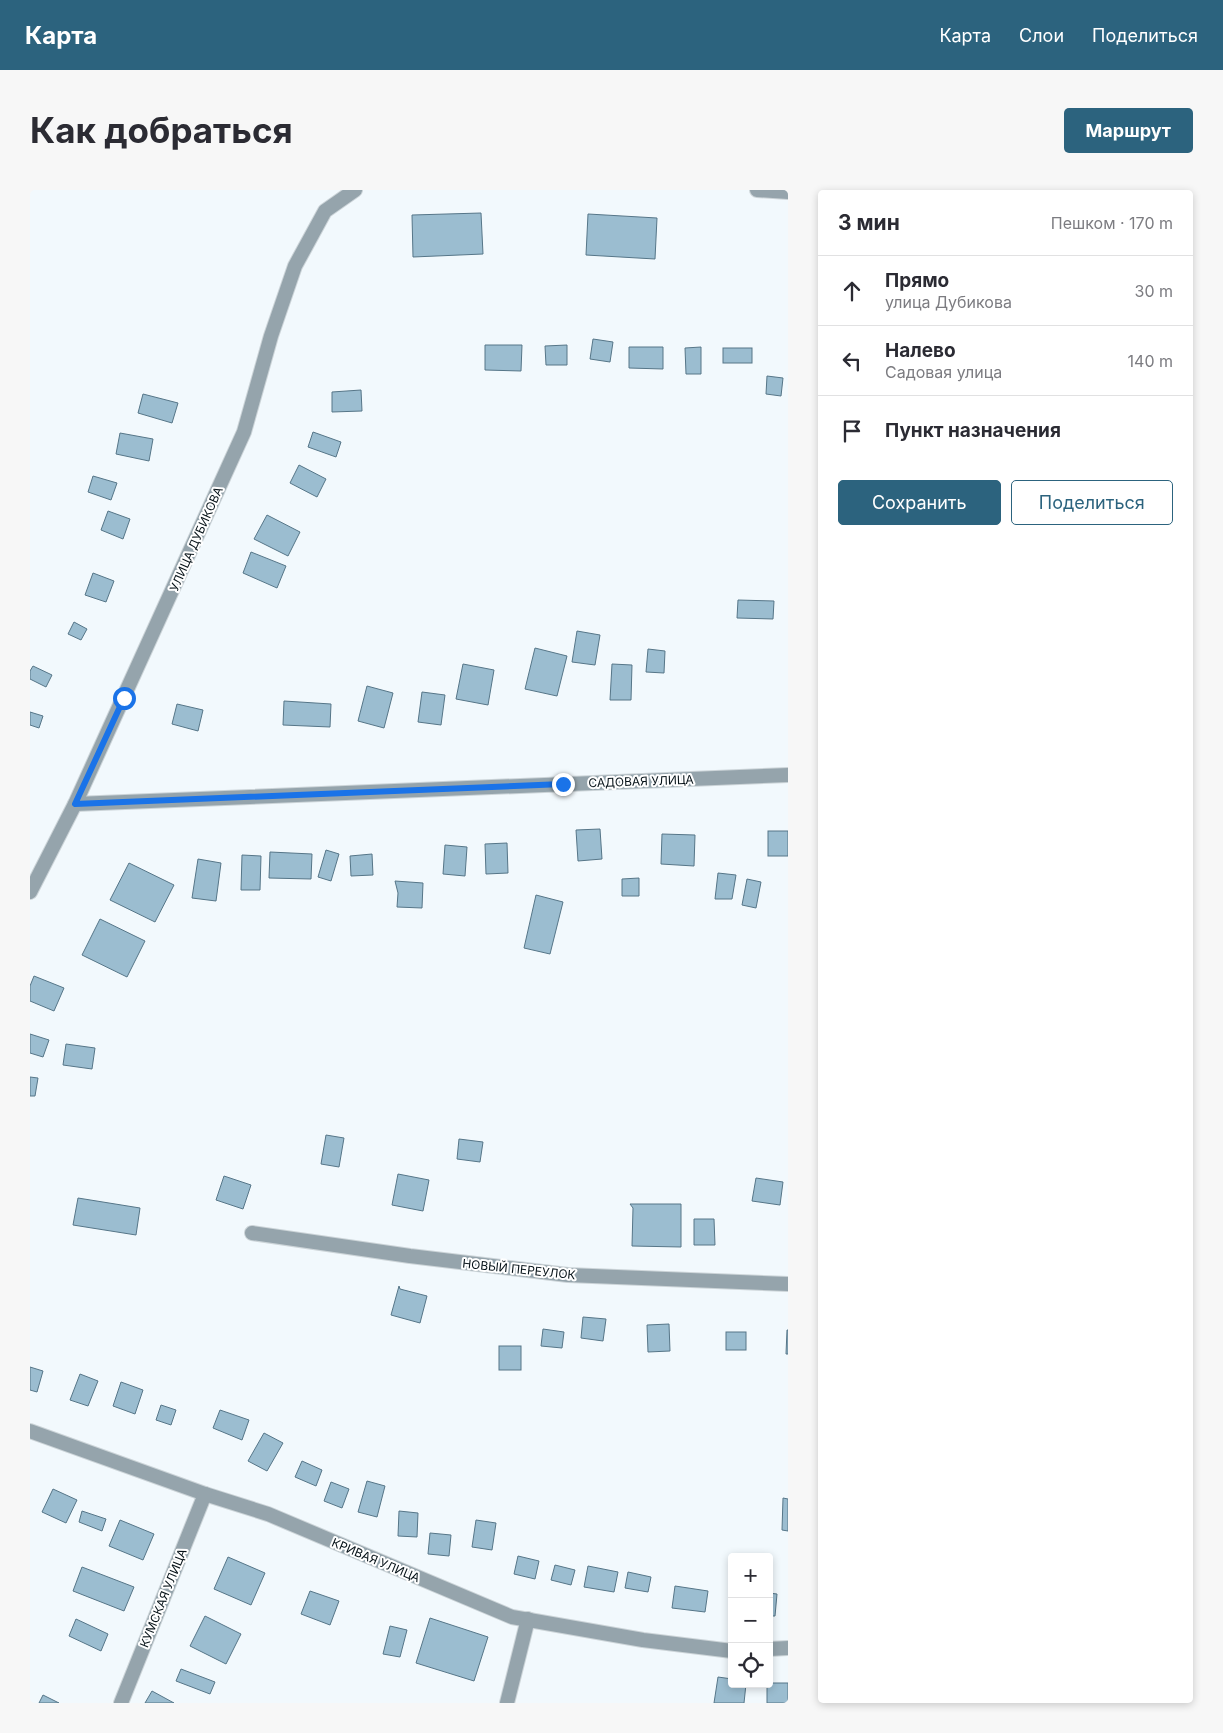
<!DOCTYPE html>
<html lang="ru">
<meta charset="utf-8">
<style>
:root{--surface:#fff;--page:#f7f7f7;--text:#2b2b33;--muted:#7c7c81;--line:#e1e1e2;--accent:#2c637e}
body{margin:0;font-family:Inter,sans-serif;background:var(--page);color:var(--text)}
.controls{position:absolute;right:15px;bottom:15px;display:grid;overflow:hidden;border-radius:5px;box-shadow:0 2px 8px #0003}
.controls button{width:45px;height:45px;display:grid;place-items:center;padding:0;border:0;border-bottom:1px solid var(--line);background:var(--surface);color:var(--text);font:25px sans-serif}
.stop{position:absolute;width:15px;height:15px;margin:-11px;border:4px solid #1a73e8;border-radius:50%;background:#fff}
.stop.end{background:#1a73e8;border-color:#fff;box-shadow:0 1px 5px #0008}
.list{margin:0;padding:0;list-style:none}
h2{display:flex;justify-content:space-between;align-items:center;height:65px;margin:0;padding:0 20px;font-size:21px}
h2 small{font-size:16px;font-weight:400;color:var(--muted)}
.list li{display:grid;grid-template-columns:32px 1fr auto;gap:15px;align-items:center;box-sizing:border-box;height:70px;padding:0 20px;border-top:1px solid var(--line)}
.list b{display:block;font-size:19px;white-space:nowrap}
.list p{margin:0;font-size:16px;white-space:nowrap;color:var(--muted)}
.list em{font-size:16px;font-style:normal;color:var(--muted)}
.actions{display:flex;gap:10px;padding:15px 20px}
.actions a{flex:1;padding:11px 0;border:1px solid var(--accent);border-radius:5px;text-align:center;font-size:18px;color:var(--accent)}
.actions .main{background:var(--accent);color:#fff}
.icon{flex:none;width:28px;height:28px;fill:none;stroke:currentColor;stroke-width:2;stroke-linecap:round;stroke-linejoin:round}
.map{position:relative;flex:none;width:758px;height:1513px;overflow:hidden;border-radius:5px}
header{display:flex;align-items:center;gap:30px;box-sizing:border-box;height:70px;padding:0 25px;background:var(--accent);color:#fff}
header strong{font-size:24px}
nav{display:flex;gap:28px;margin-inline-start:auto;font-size:18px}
.intro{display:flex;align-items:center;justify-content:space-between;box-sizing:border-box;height:120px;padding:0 30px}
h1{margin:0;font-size:35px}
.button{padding:12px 22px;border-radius:5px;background:var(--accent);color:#fff;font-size:18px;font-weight:700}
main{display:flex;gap:30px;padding:0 30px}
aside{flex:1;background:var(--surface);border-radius:5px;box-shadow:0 2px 8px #0003}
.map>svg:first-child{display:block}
.building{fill:#9bbdd0;stroke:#567688}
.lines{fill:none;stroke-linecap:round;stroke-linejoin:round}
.minor-casing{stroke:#ccd4d8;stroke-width:16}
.minor{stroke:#95a4ac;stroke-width:14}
.route{stroke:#1a73e8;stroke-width:6}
.labels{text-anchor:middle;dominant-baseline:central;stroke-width:4;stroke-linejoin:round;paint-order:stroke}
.street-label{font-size:12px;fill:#061218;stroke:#fff}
</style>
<header>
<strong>Карта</strong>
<nav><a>Карта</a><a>Слои</a><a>Поделиться</a></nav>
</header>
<div class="intro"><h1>Как добраться</h1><a class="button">Маршрут</a></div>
<main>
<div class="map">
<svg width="758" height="1513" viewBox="0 0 758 1513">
<rect width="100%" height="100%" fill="#f2f9fd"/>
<g class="building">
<polygon points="451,23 453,64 383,67 382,25"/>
<polygon points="558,24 627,28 625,69 556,65"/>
<polygon points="563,149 583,152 580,172 560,169"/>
<polygon points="455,155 492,155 491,181 455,180"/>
<polygon points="537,155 537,175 516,175 515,156"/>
<polygon points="599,157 633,157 633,179 599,178"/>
<polygon points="671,157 671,184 656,184 655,158"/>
<rect x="693" y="158" width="29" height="15"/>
<polygon points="737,186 753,188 751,206 736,204"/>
<polygon points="331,200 332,221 302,222 302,202"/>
<polygon points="113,204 148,213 142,233 108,223"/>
<polygon points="283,242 311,252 306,267 278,257"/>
<polygon points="90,243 123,249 119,271 86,264"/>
<polygon points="269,275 296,289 287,307 260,293"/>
<polygon points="63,286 87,293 81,310 58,302"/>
<polygon points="78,321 100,329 93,349 71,340"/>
<polygon points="237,325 270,342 258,366 224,349"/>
<polygon points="221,362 256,376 247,398 213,383"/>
<polygon points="63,383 84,391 76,412 55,405"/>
<polygon points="708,410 744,411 743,429 707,428"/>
<polygon points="44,432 57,439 51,450 38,444"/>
<polygon points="547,441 570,445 565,475 542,472"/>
<polygon points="505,458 537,466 527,506 495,499"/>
<polygon points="618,459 635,461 634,483 616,482"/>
<polygon points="433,474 464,480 458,515 426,509"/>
<polygon points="582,474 602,475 601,510 580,510"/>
<polygon points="3,476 22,485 16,497 0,489 0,481"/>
<polygon points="337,496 363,503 354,538 328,531"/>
<polygon points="392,502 415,505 411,535 388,532"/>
<polygon points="254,511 301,514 300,537 253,535"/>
<polygon points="147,514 173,520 168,541 142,534"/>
<polygon points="0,522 13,526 9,538 0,535"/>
<polygon points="570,639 572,669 548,671 546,640"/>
<rect x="738" y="641" width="20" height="25"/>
<polygon points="632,644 665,645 664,676 631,674"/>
<polygon points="477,653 478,683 456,684 455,654"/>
<polygon points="415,655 437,657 435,686 413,684"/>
<polygon points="296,660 309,664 301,691 288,687"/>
<polygon points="240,662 282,664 281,689 239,688"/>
<polygon points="342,664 343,685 321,686 320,666"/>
<polygon points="212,665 231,666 230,700 211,700"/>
<polygon points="168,669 191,673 186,711 162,708"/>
<polygon points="99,673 144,695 125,732 80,710"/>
<polygon points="688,683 706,685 702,709 685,709"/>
<polygon points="609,688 609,706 592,706 592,689"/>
<polygon points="717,689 731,692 726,718 712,715"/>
<polygon points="365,691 393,693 392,718 367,717 368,703"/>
<polygon points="506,705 533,712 520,764 494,758"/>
<polygon points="70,729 115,751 97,787 52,765"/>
<polygon points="4,786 34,798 24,821 0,811 0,796"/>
<polygon points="0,844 19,850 13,867 0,863"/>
<polygon points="36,854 65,858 62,879 33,875"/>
<polygon points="0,887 8,888 5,906 0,906"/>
<polygon points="296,945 314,948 309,977 291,974"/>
<polygon points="429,949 453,952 450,972 427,969"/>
<polygon points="368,984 399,990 393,1021 362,1015"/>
<polygon points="194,986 221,995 213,1019 186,1010"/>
<polygon points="726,988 753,992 750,1015 722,1011"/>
<polygon points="48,1008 110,1018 106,1045 43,1035"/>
<polygon points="600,1014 651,1014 651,1057 602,1056 603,1018"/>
<polygon points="664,1029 684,1029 685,1055 664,1055"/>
<polygon points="369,1096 370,1099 397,1106 390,1133 361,1125"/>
<polygon points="553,1127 576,1129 573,1151 551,1148"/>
<polygon points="639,1134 640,1161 618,1162 617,1135"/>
<polygon points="513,1139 534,1142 532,1158 511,1156"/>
<polygon points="757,1140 758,1140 758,1164 756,1164"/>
<rect x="696" y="1142" width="20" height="18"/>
<rect x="469" y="1156" width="22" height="24"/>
<polygon points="0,1177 13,1181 7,1202 0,1200"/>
<polygon points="50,1184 68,1191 58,1216 40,1210"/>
<polygon points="91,1192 113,1200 105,1224 83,1216"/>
<polygon points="131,1215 146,1220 141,1235 126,1230"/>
<polygon points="190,1220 219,1230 212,1250 183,1238"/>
<polygon points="234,1243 253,1253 237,1281 218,1271"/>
<polygon points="272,1271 292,1280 286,1296 265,1287"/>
<polygon points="337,1291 355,1296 347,1327 328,1322"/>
<polygon points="301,1292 319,1299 312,1318 294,1311"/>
<polygon points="23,1299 47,1310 36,1333 12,1322"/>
<polygon points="753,1308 758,1309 758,1341 752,1340"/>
<polygon points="52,1321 76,1329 72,1341 49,1332"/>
<polygon points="369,1321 388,1323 387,1347 368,1346"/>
<polygon points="90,1330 124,1344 113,1370 79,1356"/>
<polygon points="446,1330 466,1333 462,1360 442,1357"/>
<polygon points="400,1343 421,1345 419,1366 398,1364"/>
<polygon points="488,1366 509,1371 505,1389 484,1384"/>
<polygon points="198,1367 235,1383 221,1415 184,1399"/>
<polygon points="525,1375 545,1380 541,1395 521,1390"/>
<polygon points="558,1376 588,1382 584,1402 554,1397"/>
<polygon points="52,1377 104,1397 94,1421 43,1401"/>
<polygon points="598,1382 621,1387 618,1402 595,1398"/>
<polygon points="645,1396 678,1401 675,1422 642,1418"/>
<polygon points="280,1401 309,1411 300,1435 271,1424"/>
<polygon points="739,1403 747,1404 745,1426 739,1426"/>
<polygon points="175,1426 211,1444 196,1474 160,1456"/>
<polygon points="400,1428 458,1447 444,1491 386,1473"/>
<polygon points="46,1429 78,1444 71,1461 39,1446"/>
<polygon points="360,1436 377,1440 370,1467 353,1464"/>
<polygon points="151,1479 185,1492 180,1504 146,1491"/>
<polygon points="688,1487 702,1489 702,1494 716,1494 714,1513 684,1513"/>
<polygon points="739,1493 758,1493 758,1513 737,1513 737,1494 739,1494"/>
<polygon points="122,1501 144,1513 115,1513"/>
<polygon points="13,1505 29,1513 9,1513"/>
</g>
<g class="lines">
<g class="minor-casing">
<g id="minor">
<polyline points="727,0 758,2"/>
<polyline points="45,614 758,585"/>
<polyline points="0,702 45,614 214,242 241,146 265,76 295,21 325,0"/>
<polyline points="222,1043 380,1066 538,1085 758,1094"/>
<polyline points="0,1241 175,1304 238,1324 482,1427 613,1450 702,1461"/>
<polyline points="739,1459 758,1458"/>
<polyline points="91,1513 175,1304"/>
<polyline points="477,1513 498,1429"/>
</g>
</g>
<use href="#minor" class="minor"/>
</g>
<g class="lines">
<polyline class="route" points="94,508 45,614 533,594"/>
</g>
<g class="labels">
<g class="street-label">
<text transform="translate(166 349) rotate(-66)">УЛИЦА ДУБИКОВА</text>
<text transform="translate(611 591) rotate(-2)">САДОВАЯ УЛИЦА</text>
<text transform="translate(489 1079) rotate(6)">НОВЫЙ ПЕРЕУЛОК</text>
<text transform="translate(346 1370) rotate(23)">КРИВАЯ УЛИЦА</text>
<text transform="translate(133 1408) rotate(-68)">КУМСКАЯ УЛИЦА</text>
</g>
</g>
</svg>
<div class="controls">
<button>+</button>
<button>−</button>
<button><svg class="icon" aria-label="locate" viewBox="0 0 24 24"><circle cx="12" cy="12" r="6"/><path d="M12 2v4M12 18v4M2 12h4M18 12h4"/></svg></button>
</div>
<div class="stop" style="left:94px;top:508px"></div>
<div class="stop end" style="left:533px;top:594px"></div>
</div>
<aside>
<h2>3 мин<small>Пешком · 170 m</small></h2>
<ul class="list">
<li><svg class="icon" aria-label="ahead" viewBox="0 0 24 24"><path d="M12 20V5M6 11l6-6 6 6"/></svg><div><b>Прямо</b><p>улица Дубикова</p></div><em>30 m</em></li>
<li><svg class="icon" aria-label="left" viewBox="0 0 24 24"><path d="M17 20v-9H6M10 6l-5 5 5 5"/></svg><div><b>Налево</b><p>Садовая улица</p></div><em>140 m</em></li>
<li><svg class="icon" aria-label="arrive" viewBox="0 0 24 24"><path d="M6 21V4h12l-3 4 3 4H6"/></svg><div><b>Пункт назначения</b></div></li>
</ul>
<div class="actions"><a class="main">Сохранить</a><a>Поделиться</a></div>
</aside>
</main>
